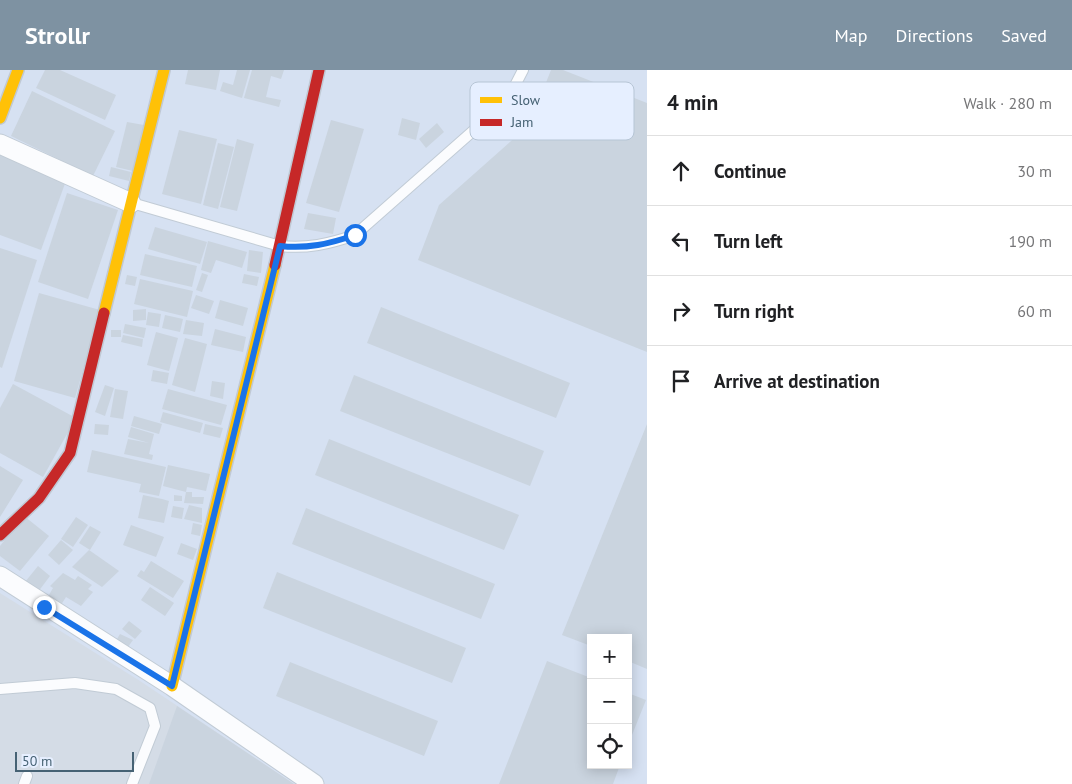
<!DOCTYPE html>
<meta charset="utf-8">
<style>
:root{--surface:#fff;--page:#f2f2f2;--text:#202124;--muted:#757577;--line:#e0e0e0;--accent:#7e92a2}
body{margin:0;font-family:"PT Sans",sans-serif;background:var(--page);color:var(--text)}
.controls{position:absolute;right:15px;bottom:15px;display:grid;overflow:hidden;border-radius:0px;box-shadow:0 2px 12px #0003}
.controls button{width:45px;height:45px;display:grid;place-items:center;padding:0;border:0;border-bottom:1px solid var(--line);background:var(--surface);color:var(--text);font:25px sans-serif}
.scale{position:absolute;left:15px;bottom:12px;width:119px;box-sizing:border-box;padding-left:5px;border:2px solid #466274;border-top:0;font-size:14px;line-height:18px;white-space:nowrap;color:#466274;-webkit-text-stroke:4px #e6efff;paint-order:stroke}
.stop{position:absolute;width:15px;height:15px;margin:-11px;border:4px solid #1a73e8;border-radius:50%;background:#fff}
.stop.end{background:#1a73e8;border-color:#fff;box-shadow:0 1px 5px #0008}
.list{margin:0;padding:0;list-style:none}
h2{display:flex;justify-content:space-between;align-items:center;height:65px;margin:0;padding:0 20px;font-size:21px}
h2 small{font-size:16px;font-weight:400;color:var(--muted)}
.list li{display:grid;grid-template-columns:32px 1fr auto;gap:15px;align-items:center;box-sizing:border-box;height:70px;padding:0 20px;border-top:1px solid var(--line)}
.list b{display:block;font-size:19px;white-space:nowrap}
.list em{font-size:16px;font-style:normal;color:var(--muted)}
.icon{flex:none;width:28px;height:28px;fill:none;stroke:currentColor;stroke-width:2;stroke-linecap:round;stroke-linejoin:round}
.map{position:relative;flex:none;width:647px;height:714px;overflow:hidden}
header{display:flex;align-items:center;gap:30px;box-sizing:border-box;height:70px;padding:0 25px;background:var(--accent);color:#fff}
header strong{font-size:24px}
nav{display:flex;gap:28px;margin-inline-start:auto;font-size:18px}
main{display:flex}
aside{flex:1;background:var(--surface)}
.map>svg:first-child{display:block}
.residential{fill:#d6e1f2;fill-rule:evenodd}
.industrial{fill:#d4dce6}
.building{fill:#cad4df}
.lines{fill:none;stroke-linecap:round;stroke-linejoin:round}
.lane-casing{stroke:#c1cbd5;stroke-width:12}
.street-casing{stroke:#c1cbd5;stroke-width:21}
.slow-casing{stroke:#c0c9d4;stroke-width:14}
.jam-casing{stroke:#c0c9d4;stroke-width:14}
.lane{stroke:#fbfcfe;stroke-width:10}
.street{stroke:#fbfcfe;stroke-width:19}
.slow{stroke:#ffc107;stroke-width:11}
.jam{stroke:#c62828;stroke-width:11}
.route{stroke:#1a73e8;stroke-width:6}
.key{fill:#e6efff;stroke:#b6c5d5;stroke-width:1}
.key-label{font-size:14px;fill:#466274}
</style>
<header>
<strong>Strollr</strong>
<nav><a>Map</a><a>Directions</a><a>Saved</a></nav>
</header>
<main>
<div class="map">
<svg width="647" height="714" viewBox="0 0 647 714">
<rect width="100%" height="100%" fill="#e6ecf6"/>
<path class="residential" d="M0,0h647v714h-647zM591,568h37v127h-37z"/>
<polygon class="industrial" points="0,523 140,611 294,714 0,714"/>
<g class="building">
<polygon points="45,0 60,0 116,25 105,50 36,18"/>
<polygon points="188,0 220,0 216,20 185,14"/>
<polygon points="237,0 250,0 242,28 220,21 223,12 233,15"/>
<polygon points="252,0 284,0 281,9 271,6 266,27 281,30 279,37 244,28"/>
<polygon points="551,0 563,0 647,33 647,282 418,190 439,135 529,55"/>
<polygon points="32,21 115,61 93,106 11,66"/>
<polygon points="402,48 420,53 416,70 398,65"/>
<polygon points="331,50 364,59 339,142 306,133"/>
<polygon points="127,52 144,55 133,101 116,97"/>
<polygon points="437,53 444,62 426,78 419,69"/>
<polygon points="179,60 217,69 201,134 162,124"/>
<polygon points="237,69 254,74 237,141 220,137"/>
<polygon points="218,73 234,77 218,139 203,135"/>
<polygon points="0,83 67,108 41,180 0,165"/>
<polygon points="111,97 131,102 129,111 109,106"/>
<polygon points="67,123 118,140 88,229 38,212"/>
<polygon points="308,143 336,148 333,164 304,159"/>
<polygon points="155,157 207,172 200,194 148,179"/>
<polygon points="208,171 247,182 242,198 216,190 211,203 201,200"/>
<polygon points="0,178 37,190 2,298 0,297"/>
<polygon points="249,180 263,182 261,203 247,201"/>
<polygon points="145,184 197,196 192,217 140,205"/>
<polygon points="202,203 208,205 202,222 196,220"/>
<polygon points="244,204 259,207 257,216 242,213"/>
<polygon points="127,205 137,207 135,216 125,214"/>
<polygon points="140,209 193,221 187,247 134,234"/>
<polygon points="39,223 100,240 75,328 14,311"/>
<polygon points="196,225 214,231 209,244 191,238"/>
<polygon points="220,230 248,238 243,256 215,248"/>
<polygon points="381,237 570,313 556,348 367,273"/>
<polygon points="146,239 146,250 133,251 133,240"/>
<polygon points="148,242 161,244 159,257 146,255"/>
<polygon points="165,245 183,249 180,262 162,258"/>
<polygon points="186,250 204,253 202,266 183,264"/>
<polygon points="125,254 146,258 144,268 123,263"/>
<polygon points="215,259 246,267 243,282 211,275"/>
<rect x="111" y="260" width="10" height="7"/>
<polygon points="156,262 178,268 169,301 147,295"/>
<polygon points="123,265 143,269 142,277 121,272"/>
<polygon points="185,268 207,274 195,322 172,315"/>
<polygon points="153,300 169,303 167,314 151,311"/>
<polygon points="354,305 544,381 530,416 340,341"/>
<polygon points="212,311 225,313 223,329 210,326"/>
<polygon points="13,314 76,348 43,407 0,383 0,338"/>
<polygon points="105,315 114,318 105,346 95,342"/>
<polygon points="115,319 128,321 123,349 110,347"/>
<polygon points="168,319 227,335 221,355 162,339"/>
<polygon points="163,342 203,353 200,363 160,352"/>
<polygon points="134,346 162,354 159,364 131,356"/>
<polygon points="95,354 109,355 108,365 94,364"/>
<polygon points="205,354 223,358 220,368 203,364"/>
<polygon points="647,354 647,599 628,591 628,568 591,568 591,576 562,565"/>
<polygon points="131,357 154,364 149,384 153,385 152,390 124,384 128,369 149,373 128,367"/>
<polygon points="329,369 519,445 504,480 315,405"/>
<polygon points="92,380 166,397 159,426 139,422 141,414 87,402"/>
<polygon points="168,395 210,404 206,421 187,417 186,422 163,416"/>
<polygon points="0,396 23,410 0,447"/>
<polygon points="186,422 192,422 192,427 204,427 203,434 184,433"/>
<polygon points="143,425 162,429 159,440 162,429 169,431 164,453 138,448"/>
<polygon points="174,425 182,426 182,431 174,431"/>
<polygon points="189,435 202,438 202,453 184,449"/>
<polygon points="173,436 184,438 182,449 171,447"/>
<polygon points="306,438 495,514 481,549 292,474"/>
<polygon points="24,446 49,466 20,501 0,486 0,476"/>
<polygon points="76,447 88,455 73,477 61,469"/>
<polygon points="193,453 202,455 200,466 191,464"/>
<polygon points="131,455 164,467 156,487 123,475"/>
<polygon points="90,456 101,462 90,480 79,473"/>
<polygon points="61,470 73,480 59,495 48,485"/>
<polygon points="181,473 197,479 193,490 177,484"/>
<polygon points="89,480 119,501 102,517 72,497"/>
<polygon points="151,491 184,511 173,528 137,506 141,500 144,502"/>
<polygon points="38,496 50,506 38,522 25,512"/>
<polygon points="277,502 466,578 452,613 263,538"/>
<polygon points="63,503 75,510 78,506 92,515 88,519 93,522 81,536 66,527 59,538 46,530 53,518 50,516"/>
<polygon points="150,517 174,533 165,546 141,530"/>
<polygon points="129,551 142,561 135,569 122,559"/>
<polygon points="120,564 133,570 128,577 117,569"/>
<polygon points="547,591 591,608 591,695 620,695 613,714 499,714"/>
<polygon points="290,592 438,651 424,686 276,626"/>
<polygon points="628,623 646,630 628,675"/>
<polygon points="177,636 294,714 149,714"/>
</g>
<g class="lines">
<g class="lane-casing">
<g id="lane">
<path d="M132,133l148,43c27,3 49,-2 75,-11l152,-134 16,-31"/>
<polyline points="0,619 75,613 116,619 150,638 155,656 132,714"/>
<polyline points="24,714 27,706"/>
</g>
</g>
<g class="street-casing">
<g id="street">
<polyline points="0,74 131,133"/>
<polyline points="0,506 172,616 314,714"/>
</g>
</g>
<g class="slow-casing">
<g id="slow">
<polyline points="0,48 18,0"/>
<polyline points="104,243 164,0"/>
<polyline points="172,616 275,195"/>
</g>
</g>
<g class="jam-casing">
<g id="jam">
<polyline points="275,195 319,0"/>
<polyline points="0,465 39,428 70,383 104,243"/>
</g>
</g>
<use href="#lane" class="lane"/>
<use href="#street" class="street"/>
<use href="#slow" class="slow"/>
<use href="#jam" class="jam"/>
</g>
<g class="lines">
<path class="route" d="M44,537l128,79 108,-440c27,3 49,-2 75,-11"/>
</g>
<rect x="470" y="12" width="164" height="58" rx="8" class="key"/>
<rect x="480" y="27" width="22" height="6" fill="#ffc107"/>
<rect x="480" y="49" width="22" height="7" fill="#c62828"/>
<g class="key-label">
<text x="511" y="35">Slow</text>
<text x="511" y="57">Jam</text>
</g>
</svg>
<div class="controls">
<button>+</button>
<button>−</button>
<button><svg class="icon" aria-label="locate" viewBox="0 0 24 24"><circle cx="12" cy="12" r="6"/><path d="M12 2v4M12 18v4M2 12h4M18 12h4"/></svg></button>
</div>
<div class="scale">50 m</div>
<div class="stop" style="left:355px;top:165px"></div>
<div class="stop end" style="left:44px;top:537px"></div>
</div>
<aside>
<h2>4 min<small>Walk · 280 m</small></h2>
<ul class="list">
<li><svg class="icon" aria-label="ahead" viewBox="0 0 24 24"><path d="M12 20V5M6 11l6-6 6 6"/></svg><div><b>Continue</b></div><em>30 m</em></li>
<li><svg class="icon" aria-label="left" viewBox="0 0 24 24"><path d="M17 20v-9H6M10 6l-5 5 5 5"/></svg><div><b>Turn left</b></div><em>190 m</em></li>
<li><svg class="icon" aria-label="right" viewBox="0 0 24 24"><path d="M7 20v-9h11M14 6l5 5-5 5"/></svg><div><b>Turn right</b></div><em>60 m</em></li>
<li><svg class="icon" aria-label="arrive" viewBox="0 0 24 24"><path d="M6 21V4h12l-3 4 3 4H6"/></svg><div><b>Arrive at destination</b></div></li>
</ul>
</aside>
</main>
